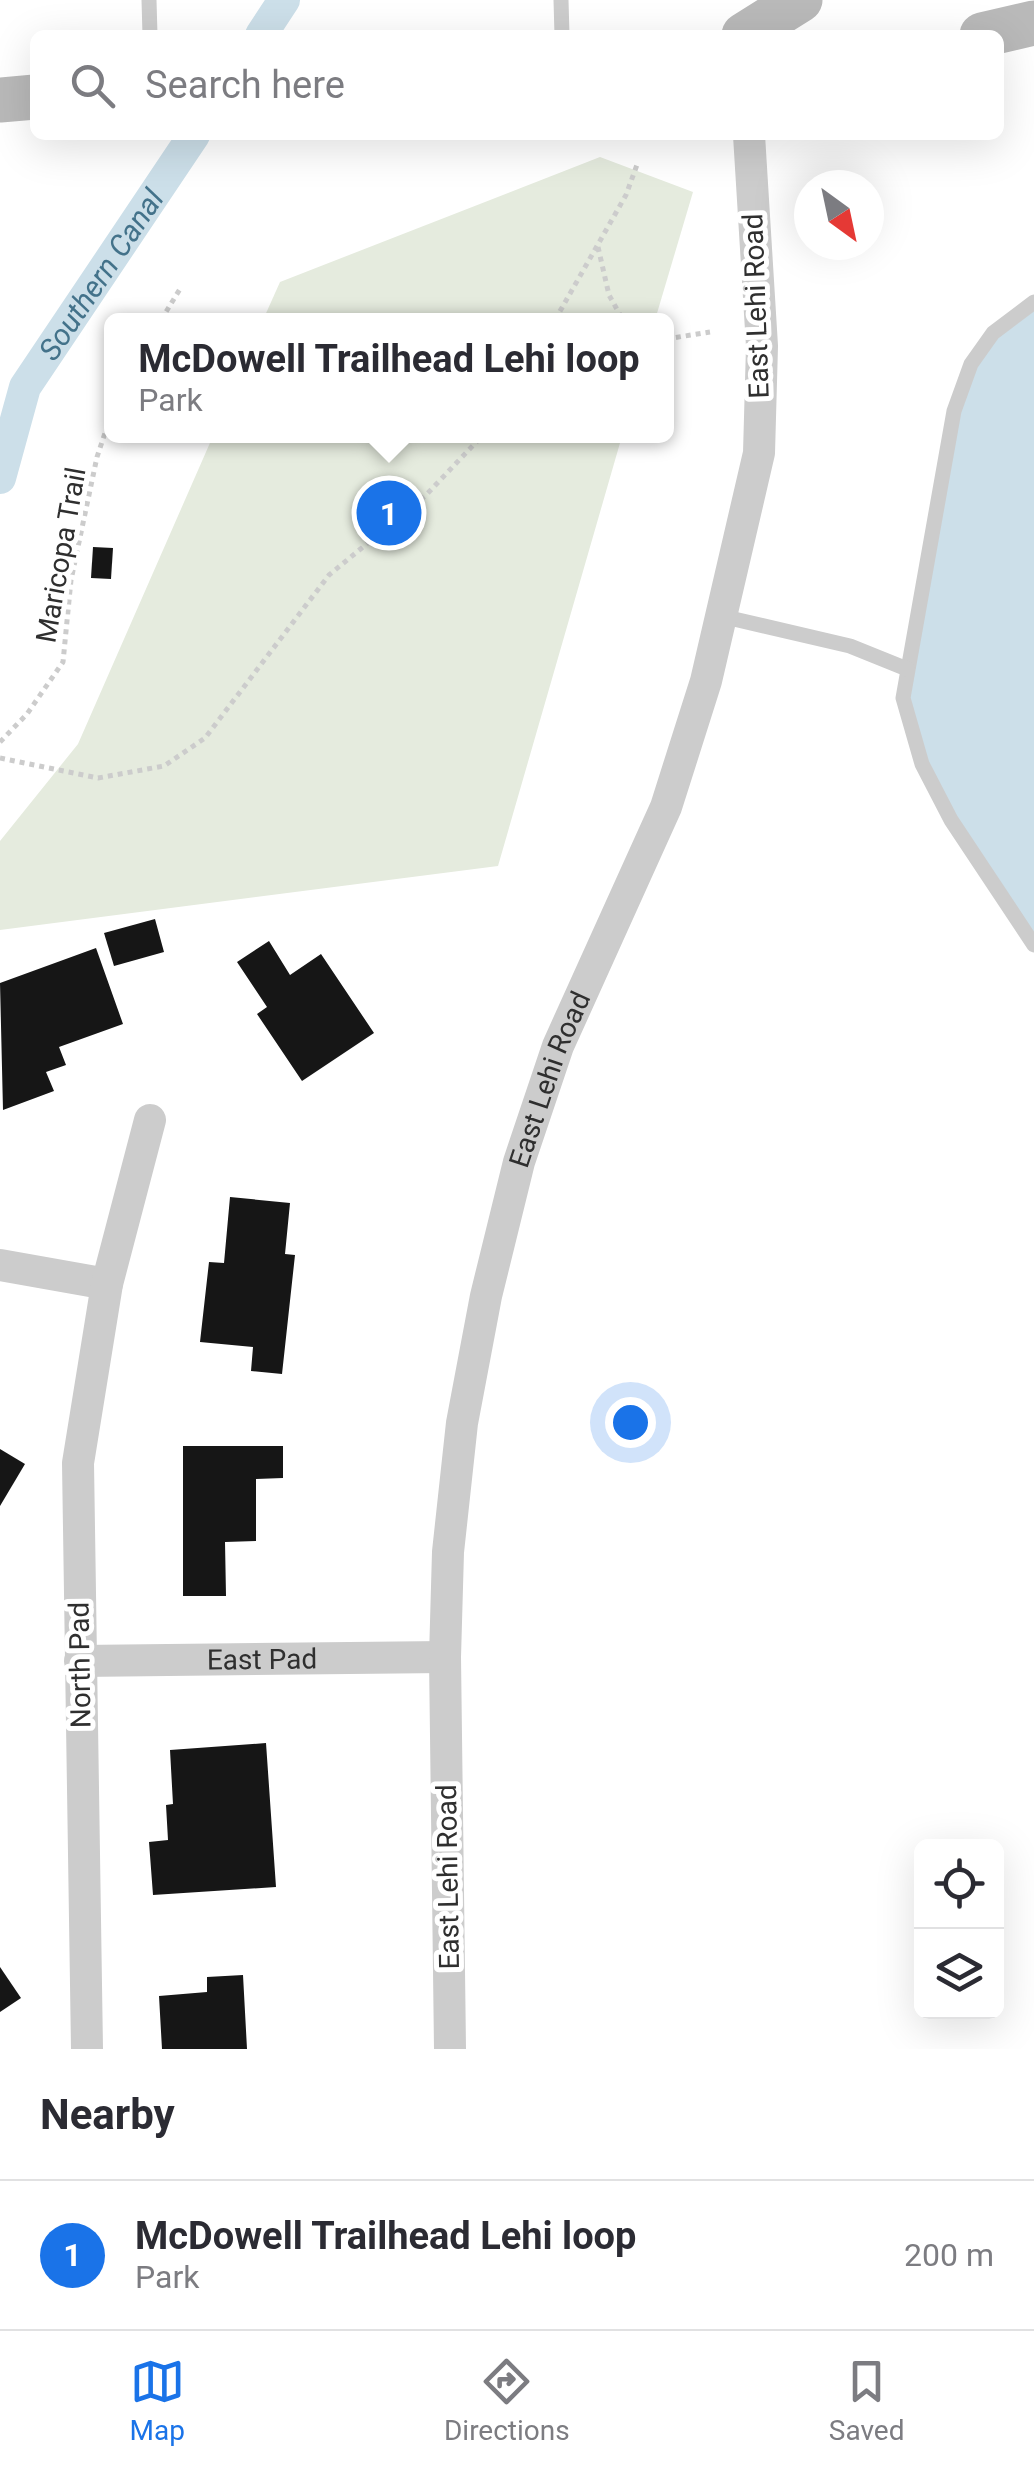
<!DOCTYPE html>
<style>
:root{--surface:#fff;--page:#f7f7f7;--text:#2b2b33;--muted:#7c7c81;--line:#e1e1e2;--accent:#1a73e8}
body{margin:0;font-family:Roboto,sans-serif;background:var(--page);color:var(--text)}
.controls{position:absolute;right:30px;bottom:30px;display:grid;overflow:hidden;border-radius:15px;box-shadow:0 10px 40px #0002}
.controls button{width:90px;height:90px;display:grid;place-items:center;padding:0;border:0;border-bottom:2px solid var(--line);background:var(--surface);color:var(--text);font:50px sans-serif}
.compass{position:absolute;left:794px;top:170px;width:90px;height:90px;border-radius:50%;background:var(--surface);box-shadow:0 10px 40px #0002;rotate:147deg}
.you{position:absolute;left:630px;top:1422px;width:35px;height:35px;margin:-25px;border:8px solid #fff;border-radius:50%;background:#1a73e8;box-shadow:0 0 0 15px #1a73e833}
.badge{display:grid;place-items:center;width:65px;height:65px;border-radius:50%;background:var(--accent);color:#fff;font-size:32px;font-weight:700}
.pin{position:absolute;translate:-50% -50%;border:5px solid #fff;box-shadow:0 2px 10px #0006}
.popup{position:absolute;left:104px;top:313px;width:570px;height:130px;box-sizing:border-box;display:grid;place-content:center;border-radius:15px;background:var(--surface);filter:drop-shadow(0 2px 8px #0005);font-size:32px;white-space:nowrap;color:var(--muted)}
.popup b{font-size:38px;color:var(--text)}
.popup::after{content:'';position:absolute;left:50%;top:100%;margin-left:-20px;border:20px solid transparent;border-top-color:var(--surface)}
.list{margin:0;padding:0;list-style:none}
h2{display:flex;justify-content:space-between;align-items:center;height:130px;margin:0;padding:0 40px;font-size:42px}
h2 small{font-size:32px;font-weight:400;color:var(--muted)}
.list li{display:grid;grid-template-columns:65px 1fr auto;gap:30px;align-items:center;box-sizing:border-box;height:150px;padding:0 40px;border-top:2px solid var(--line)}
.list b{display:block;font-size:38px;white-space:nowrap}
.list p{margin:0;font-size:32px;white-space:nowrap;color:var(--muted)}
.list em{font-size:32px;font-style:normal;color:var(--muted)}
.icon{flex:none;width:55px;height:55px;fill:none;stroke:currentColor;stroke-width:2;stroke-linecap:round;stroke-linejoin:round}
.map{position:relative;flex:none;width:1034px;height:2049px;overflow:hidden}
.search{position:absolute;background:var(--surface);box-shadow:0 10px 40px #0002;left:30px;right:30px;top:30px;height:110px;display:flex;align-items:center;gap:25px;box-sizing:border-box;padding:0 35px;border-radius:15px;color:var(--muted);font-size:38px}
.sheet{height:280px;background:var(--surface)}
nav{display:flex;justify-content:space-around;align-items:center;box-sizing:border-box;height:140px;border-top:2px solid var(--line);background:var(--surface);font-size:28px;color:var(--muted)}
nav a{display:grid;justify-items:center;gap:5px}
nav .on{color:var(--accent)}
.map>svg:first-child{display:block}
.green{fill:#e5ebde}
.water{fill:#ccdfe9}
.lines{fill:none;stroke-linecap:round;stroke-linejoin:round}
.canal{stroke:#ccdfe9;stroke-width:32}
.building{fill:#161616}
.path{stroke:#ccc;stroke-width:5;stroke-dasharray:5 5;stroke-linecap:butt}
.service{stroke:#ccc;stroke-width:15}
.minor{stroke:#ccc;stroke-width:32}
.secondary{stroke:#b9b9b9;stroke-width:45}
.labels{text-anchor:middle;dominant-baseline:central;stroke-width:10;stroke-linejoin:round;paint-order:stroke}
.street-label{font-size:28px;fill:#2f2f2f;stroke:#fff}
.water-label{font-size:30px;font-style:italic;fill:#43728a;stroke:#fff}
</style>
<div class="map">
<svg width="1034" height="2049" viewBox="0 0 1034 2049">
<rect width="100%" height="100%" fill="#fff"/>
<g class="green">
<polygon points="600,157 693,192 655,320 263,320 280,282"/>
<polygon points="213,436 622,436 498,866 0,930 0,841 78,744"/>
</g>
<polygon class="water" points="1034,302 1034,945 951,820 909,730 907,669 971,364"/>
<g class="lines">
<g class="canal">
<polyline points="261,35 284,0"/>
<path id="s1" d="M0,478l25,-91 169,-252"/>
</g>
</g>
<g class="building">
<polygon points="93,547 113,548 111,579 91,578"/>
<polygon points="155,919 164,952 114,966 104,933"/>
<polygon points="269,941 290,975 321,954 374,1033 302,1081 257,1014 267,1007 237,962"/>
<polygon points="96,948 123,1024 59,1047 66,1065 46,1072 54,1091 3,1110 0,983"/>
<polygon points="230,1197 290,1203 285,1254 295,1255 282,1374 251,1371 253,1347 200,1342 209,1262 224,1263"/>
<polygon points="183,1446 283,1446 283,1478 256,1479 256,1541 225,1542 226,1596 183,1596"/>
<polygon points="0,1449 25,1464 0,1506"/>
<polygon points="266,1743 276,1887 153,1895 149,1842 168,1840 166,1805 173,1804 170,1750"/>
<polygon points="0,1967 21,1998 0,2012"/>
<polygon points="243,1975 247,2049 162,2049 159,1996 207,1992 207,1977"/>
</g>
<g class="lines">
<g class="path">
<polyline points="598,247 609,295 623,320"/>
<polyline points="161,320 180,289"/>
<polyline points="555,320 626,195 638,162"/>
<polyline points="666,339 710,332"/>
<polyline points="0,742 27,714 63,662 71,580 97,457 111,415"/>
<polyline points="0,758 98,778 164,766 205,738 329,575 426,495 482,436"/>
</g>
<g class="service">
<polyline points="149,0 150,35"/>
<polyline points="561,0 562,35"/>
<polyline points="1034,302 993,333 971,364 954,411 903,698 922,764 951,820 1034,945"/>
<polyline points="721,616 850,646 907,669"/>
</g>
<g class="minor">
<polyline points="0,1265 107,1284"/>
<path id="s2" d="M80,1661l365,-4"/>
<polyline points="87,2049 78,1463 107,1284 150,1120"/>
<path id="s3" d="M450,2049l-5,-392 3,-105 14,-129 24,-127 33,-134 39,-116 108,-239 40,-126 53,-228 3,-107 -13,-211"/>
</g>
<g class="secondary">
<polyline points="744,35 800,0"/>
<polyline points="982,35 1034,23"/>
<polyline points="0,100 35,97"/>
</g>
</g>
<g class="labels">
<g class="street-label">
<text transform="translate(756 306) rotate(-92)">East Lehi Road</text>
<text transform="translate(61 555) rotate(-80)">Maricopa Trail</text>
<text stroke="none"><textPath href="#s3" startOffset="982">East Lehi Road</textPath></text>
<text stroke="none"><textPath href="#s2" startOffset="182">East Pad</textPath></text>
<text transform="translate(80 1665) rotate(-91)">North Pad</text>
<text transform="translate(448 1877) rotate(-91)">East Lehi Road</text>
</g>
<g class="water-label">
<text stroke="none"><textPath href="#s1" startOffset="230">Southern Canal</textPath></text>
</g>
</g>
</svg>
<div class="controls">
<button><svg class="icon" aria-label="locate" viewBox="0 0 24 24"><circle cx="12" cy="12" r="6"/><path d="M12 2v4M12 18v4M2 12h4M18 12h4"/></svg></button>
<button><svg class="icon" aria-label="layers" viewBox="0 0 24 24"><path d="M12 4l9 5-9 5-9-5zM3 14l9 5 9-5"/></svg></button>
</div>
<svg class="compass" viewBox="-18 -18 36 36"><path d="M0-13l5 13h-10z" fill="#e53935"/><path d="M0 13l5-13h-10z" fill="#7c7c81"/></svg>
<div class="you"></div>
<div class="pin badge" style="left:389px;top:513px">1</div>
<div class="popup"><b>McDowell Trailhead Lehi loop</b>Park</div>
<div class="search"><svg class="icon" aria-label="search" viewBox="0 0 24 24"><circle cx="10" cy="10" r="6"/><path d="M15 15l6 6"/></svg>Search here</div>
</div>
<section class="sheet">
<h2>Nearby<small></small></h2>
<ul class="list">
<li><span class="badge">1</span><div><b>McDowell Trailhead Lehi loop</b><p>Park</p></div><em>200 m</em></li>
</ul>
</section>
<nav>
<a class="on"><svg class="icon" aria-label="map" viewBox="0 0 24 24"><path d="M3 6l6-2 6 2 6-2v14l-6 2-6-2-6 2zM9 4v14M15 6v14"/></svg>Map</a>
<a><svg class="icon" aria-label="directions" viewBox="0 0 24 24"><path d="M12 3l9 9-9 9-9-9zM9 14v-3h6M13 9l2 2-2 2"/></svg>Directions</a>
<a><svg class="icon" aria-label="saved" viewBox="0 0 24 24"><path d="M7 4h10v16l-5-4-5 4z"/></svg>Saved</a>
</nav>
